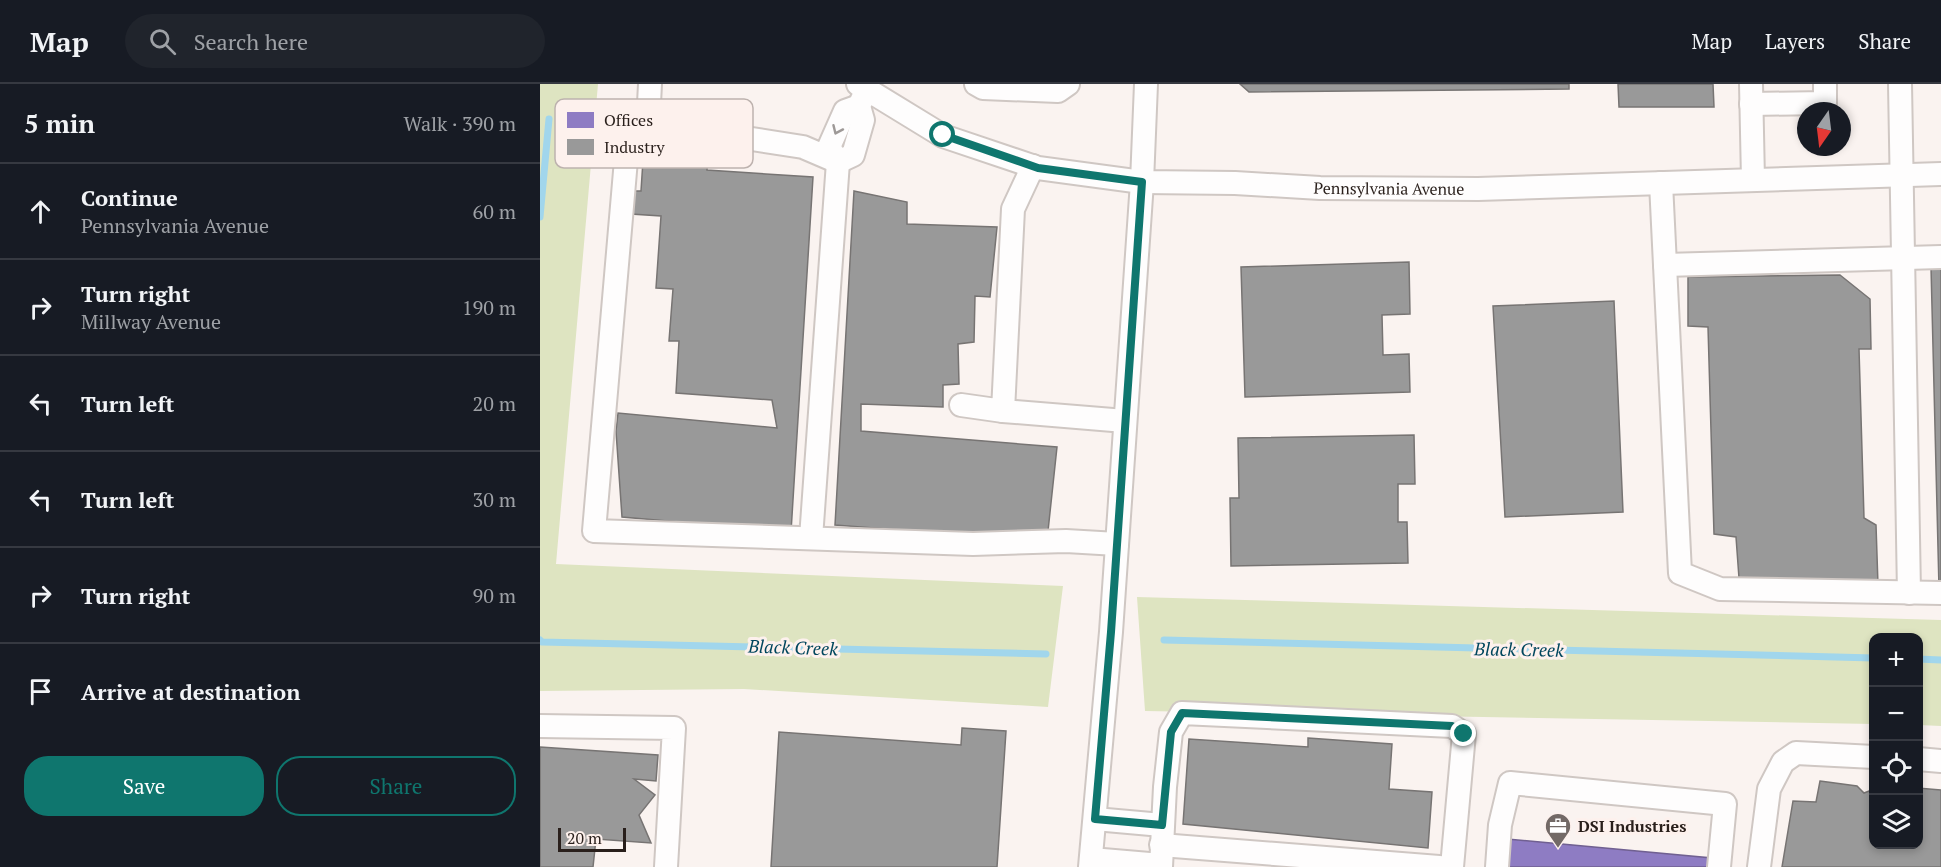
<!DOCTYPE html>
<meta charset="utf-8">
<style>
:root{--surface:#171b24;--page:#20242c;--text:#f1f3f6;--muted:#9ea1a6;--line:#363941;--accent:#0f766e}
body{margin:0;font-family:"PT Serif",serif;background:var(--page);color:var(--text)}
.controls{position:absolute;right:18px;bottom:18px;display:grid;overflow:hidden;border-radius:12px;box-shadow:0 3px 9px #0003}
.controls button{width:54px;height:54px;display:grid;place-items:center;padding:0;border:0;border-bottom:2px solid var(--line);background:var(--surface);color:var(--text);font:30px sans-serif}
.compass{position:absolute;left:1257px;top:18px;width:54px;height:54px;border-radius:50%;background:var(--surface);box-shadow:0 3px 9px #0003;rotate:194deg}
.scale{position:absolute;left:18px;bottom:15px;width:68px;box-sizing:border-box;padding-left:6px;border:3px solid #291f1b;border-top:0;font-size:16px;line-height:21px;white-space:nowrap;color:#291f1b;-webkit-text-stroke:4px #fdf1ed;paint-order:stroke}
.stop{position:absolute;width:18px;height:18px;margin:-14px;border:4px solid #0f766e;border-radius:50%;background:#fff}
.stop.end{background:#0f766e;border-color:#fff;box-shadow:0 2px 6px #0008}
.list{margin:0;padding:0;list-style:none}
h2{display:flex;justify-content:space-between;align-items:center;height:78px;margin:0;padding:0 24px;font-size:26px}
h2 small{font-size:20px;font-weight:400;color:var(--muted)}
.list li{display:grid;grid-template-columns:39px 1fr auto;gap:18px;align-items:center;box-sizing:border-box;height:96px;padding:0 24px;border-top:2px solid var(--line)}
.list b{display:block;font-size:22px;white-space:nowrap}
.list p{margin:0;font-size:20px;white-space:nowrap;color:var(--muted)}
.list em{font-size:20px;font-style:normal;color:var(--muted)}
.actions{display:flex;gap:12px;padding:18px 24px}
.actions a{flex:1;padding:14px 0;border:2px solid var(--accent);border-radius:24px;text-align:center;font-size:21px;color:var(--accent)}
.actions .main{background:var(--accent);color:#fff}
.icon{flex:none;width:33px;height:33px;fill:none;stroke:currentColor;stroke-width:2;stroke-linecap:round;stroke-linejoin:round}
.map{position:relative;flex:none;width:1401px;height:783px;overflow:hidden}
header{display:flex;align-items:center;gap:36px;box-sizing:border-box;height:84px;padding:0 30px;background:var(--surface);border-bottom:2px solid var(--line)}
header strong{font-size:28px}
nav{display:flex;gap:33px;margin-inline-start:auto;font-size:21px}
.search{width:420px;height:54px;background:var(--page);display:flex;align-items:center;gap:15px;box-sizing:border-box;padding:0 21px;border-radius:33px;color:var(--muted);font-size:22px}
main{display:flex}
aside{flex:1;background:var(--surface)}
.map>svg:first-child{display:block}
.green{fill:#dee4c1}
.offices{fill:#8e7cc3;stroke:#706091;stroke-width:1.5}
.industry{fill:#999;stroke:#777473;stroke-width:1.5}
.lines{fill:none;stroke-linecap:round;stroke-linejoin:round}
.stream{stroke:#a1d6ec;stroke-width:7}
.minor-casing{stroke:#cfc7c3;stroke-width:26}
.minor{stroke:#fefdfd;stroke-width:22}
.oneway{stroke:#9e9997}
.route{stroke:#0f766e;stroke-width:8}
.labels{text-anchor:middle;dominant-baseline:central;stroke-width:6;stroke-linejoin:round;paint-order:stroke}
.street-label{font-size:16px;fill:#291f1b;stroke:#fdf1ed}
.poi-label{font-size:16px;font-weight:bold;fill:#291f1b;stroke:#fdf1ed;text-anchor:start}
.water-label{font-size:18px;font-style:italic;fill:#00465d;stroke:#fdf1ed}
.key{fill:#fdf1ed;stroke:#bdb2ae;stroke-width:1.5}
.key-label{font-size:16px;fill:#291f1b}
</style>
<header>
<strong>Map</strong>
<div class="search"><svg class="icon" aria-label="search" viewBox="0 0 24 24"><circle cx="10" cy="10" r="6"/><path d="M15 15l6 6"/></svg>Search here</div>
<nav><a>Map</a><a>Layers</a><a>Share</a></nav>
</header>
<main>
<aside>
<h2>5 min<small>Walk · 390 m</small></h2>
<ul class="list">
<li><svg class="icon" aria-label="ahead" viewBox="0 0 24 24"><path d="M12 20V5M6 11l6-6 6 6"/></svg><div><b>Continue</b><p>Pennsylvania Avenue</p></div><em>60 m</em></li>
<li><svg class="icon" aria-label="right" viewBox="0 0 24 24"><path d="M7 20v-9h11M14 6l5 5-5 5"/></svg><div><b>Turn right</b><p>Millway Avenue</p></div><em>190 m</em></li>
<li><svg class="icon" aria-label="left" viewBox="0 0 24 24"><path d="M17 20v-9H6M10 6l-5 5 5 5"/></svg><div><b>Turn left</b></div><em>20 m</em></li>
<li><svg class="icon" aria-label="left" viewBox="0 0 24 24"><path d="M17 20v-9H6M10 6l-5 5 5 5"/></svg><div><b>Turn left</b></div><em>30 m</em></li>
<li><svg class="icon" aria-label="right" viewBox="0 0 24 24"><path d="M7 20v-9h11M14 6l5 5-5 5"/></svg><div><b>Turn right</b></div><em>90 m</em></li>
<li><svg class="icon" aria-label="arrive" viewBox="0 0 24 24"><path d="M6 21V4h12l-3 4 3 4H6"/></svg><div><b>Arrive at destination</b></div></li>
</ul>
<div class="actions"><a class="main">Save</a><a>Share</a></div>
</aside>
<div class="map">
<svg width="1401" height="783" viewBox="0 0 1401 783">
<rect width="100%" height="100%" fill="#faf3f0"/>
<g class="green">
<polygon points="0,0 58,0 16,480 523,502 508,623 204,605 0,607"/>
<polygon points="597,513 1401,536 1401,642 1379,641 1378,554 1334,554 1333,640 605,627"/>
</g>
<polygon class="offices" points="967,755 1172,774 1171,783 965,783"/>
<g class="industry">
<polygon points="700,0 1029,0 1029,5 709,8"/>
<polygon points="1078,0 1173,0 1174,23 1079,23"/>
<polygon points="104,61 168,66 167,86 273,93 251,448 82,433 76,347 78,329 237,344 232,316 136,309 139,257 129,257 133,205 116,204 121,132 91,130 92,107 101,107"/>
<polygon points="314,107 367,118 367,140 457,143 450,213 435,212 434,258 418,260 419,300 403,301 403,323 321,320 321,347 517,363 508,447 412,450 295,441"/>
<polygon points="869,178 870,230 842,231 843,271 869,270 870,308 705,313 701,183"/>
<polygon points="1391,183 1401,183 1401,504 1399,504"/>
<polygon points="1300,191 1330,215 1331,265 1319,265 1324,434 1336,441 1338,501 1199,494 1196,453 1174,450 1168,243 1148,242 1148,193"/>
<polygon points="1074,217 1083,428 965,433 953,222"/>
<polygon points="874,351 875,400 858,400 858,438 867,438 868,479 691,482 690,414 699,414 698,354"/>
<polygon points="422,644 466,647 457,783 231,783 239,648 421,661"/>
<polygon points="768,654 852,660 849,705 892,708 888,764 643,740 649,655 768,663"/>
<polygon points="0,663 118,671 116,697 94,695 115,711 99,731 111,759 56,755 53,783 0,783"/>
<polygon points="1280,697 1317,702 1324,709 1334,705 1334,760 1378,760 1378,704 1401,706 1401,783 1242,783 1253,717 1276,718"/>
</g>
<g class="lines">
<g class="stream">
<polyline points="0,133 9,35"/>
<polyline points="0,556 2,558 506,570"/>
<polyline points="624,556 1334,574"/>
<polyline points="1378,575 1401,576"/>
</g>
<g class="minor-casing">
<g id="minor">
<polyline points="110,0 108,39 89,41 54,447 433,460 526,457 577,460"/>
<path id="s1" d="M318,0l85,52 95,32 104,14 93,1 85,5 158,1 463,-15"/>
<polyline points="436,0 443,4 518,7 528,0"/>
<polyline points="1211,0 1213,96"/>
<polyline points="1360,0 1369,509"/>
<polyline points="1211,20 1285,19 1285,0"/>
<polyline points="108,39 263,63 298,78 313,71 323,36 319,22 325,9"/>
<polyline points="1121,99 1140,489 1180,505 1401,509"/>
<polyline points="1125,181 1401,173"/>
<polyline points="421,321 463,327 473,125 493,82"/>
<polyline points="463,327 585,337"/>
<polyline points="271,454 298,78 289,63 305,27 319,22"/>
<polyline points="0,642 134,644 126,783"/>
<polyline points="1378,675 1401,677"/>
<polyline points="555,735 622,741"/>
<polyline points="621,761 899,783"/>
<polyline points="551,775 621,781"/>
<polyline points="550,783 571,548 602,98 606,0"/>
<polyline points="621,783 625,703 631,648 642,629 912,642 924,650 912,783"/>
<polyline points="957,783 960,741 970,699 1185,720 1179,783"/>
<polyline points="1219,783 1229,705 1243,678 1256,669 1334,673"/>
</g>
</g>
<use href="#minor" class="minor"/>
</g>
<defs><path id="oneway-chevron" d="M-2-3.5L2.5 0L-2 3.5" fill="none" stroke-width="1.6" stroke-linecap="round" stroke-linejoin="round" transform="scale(1.5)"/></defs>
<use class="oneway" href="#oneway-chevron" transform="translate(297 46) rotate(114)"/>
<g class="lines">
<polyline class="route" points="403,51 498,84 602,98 571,548 555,735 622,741 631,648 642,629 912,642 924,650"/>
</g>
<defs>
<g id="office-pin" transform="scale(1.35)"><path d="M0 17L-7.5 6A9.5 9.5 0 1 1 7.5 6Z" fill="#726966" stroke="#fdf1ed"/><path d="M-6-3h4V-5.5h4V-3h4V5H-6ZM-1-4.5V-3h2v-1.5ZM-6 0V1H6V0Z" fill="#fff"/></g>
</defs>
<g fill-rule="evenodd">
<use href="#office-pin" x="1018" y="742"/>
</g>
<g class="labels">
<g class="street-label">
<text stroke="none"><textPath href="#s1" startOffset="552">Pennsylvania Avenue</textPath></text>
</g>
<g class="poi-label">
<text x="1038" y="742">DSI Industries</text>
</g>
<g class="water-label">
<text transform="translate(253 563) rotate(2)">Black Creek</text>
<text transform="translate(979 565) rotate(1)">Black Creek</text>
</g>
</g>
<rect x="15" y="15" width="198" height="69" rx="9" class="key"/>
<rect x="27" y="28" width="27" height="16" fill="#8e7cc3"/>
<rect x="27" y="55" width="27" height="16" fill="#999"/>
<g class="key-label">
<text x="64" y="42">Offices</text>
<text x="64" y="69">Industry</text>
</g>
</svg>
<div class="controls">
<button>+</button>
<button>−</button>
<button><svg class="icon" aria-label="locate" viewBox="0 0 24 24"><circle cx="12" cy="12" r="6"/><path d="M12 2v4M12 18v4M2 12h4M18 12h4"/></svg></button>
<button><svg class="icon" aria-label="layers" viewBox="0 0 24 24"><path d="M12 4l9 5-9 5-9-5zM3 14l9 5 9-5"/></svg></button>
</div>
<svg class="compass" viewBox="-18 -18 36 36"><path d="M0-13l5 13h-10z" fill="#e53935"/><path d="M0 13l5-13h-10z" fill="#9ea1a6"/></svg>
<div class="scale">20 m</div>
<div class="stop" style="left:403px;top:51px"></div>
<div class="stop end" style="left:924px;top:650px"></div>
</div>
</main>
